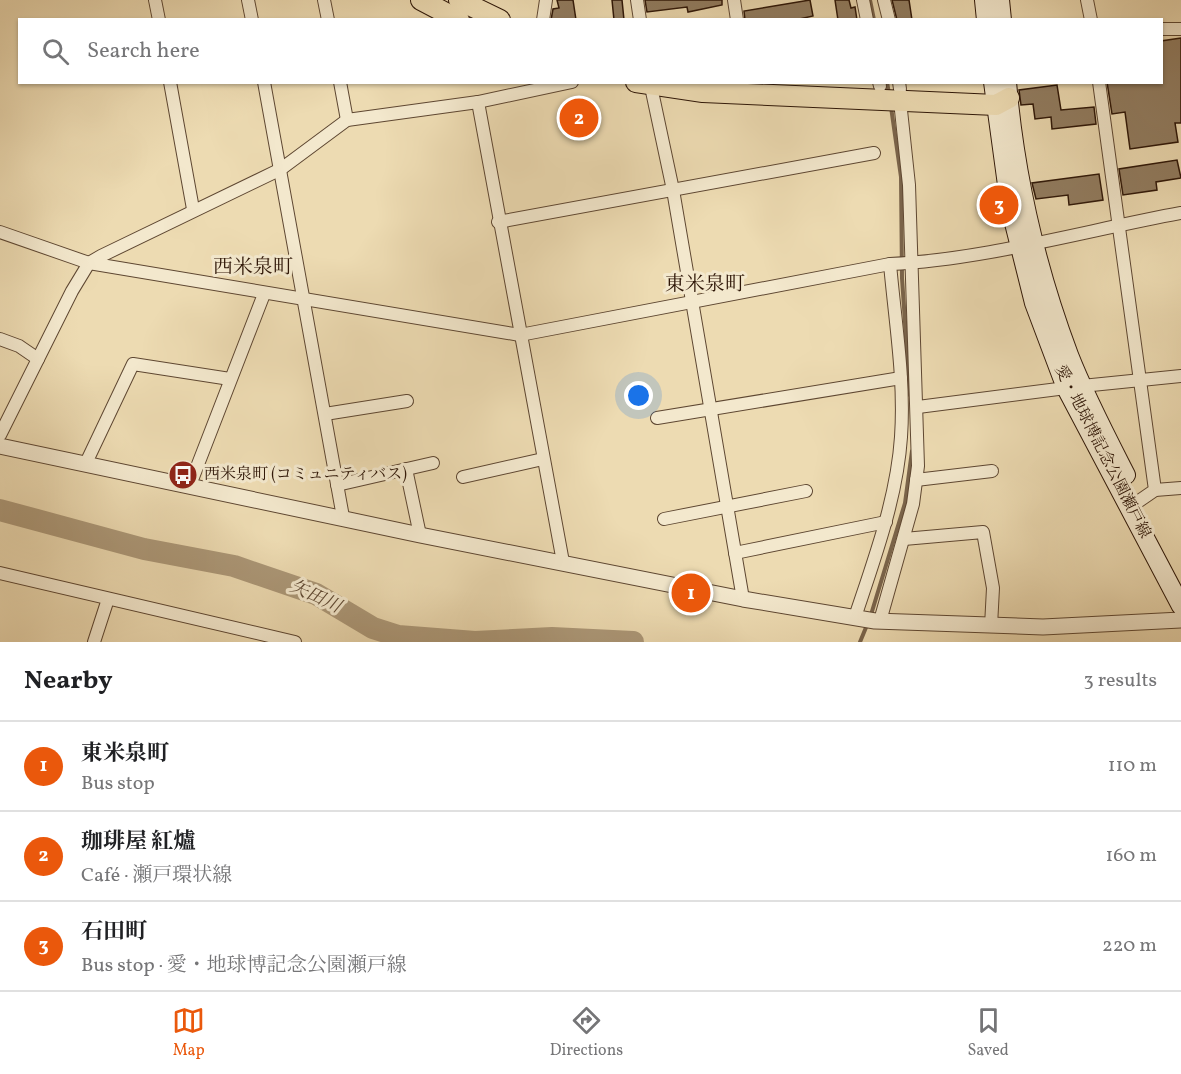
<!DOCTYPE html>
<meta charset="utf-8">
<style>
:root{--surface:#fff;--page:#f6f6f6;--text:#202124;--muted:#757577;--line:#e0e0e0;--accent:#ea580c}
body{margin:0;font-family:Vollkorn,"Noto Serif JP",serif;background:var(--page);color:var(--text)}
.you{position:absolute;left:639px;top:396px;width:21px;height:21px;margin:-15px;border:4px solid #fff;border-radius:50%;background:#1a73e8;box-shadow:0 0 0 9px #1a73e833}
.badge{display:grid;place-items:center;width:39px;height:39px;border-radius:50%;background:var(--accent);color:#fff;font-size:20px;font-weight:700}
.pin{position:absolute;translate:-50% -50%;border:3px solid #fff;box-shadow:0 2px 6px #0006}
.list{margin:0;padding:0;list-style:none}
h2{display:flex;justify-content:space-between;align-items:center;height:78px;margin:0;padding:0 24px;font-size:26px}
h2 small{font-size:20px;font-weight:400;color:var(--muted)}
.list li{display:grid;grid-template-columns:39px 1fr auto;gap:18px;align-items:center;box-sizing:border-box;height:90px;padding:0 24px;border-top:2px solid var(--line)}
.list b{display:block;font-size:22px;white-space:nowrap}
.list p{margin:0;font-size:20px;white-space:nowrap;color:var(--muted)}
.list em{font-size:20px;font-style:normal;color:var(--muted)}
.icon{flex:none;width:33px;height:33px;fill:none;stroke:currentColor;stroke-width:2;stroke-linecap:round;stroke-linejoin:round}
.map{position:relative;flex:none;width:1181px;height:642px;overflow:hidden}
.search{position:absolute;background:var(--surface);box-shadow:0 2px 4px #0004;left:18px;right:18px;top:18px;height:66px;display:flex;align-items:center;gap:15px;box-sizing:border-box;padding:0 21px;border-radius:0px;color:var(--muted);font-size:22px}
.sheet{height:348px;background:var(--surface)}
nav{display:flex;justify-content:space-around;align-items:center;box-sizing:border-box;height:84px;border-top:2px solid var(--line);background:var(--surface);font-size:16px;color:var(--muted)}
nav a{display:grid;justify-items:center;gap:3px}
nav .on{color:var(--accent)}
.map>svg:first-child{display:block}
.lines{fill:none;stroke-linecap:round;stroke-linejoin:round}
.stream{stroke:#7a644b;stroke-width:4}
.river{stroke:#ac9878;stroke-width:22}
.building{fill:#917c60;stroke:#2e1607;stroke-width:1.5}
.minor-casing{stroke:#5e4732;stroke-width:14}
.tertiary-casing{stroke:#5e4732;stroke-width:17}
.secondary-casing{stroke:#2e1607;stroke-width:20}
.primary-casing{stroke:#2e1607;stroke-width:22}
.minor{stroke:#f3e8cd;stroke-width:12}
.tertiary{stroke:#f3e8cd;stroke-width:15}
.secondary{stroke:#f3e8cd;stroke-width:18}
.primary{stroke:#eddbb2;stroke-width:20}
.labels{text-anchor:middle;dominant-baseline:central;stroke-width:6;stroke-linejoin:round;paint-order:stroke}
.street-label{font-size:16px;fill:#2e1607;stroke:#f3e8cd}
.poi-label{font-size:16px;fill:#2e1607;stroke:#f3e8cd;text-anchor:start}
.water-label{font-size:18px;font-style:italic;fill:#604a34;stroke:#f3e8cd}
.quarter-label{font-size:20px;fill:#2e1607;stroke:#f3e8cd}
</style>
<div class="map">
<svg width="1181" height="642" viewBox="0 0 1181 642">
<rect width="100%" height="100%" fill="#eddbb2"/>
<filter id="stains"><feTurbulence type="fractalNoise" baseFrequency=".00333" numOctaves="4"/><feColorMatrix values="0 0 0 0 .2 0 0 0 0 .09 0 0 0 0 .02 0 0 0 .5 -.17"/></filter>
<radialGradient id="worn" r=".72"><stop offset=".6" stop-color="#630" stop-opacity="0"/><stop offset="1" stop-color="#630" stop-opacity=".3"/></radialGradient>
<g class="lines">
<g class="stream">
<polyline points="870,0 874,20"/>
<polyline points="887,82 889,94"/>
<polyline points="891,107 901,177 902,278 910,395"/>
<polyline points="870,618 905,503 912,451"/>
<polyline points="860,642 867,625"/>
</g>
<polyline class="river" points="0,510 144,549 234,566 316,594 373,628 398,636 475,642 552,638 633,642"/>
</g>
<g class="building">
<polygon points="557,0 573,0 576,20 551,20 553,9 559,8"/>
<polygon points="612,0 622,0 624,20 614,20"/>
<polygon points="645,0 722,0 722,5 688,12 687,7 647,12"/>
<polygon points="810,0 813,16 795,20 745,20 744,11"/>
<polygon points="835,0 849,0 851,8 855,7 857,20 838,20"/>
<polygon points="892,0 909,0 912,20 897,20"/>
<polygon points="1181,38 1181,123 1175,123 1178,142 1130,149 1125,112 1112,114 1107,82 1161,82 1161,41"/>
<polygon points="1057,85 1061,110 1094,107 1096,124 1052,129 1051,117 1035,119 1033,104 1021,105 1019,90"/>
<polygon points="1177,160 1181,178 1156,182 1157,190 1123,195 1119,169"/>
<polygon points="1099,174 1103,200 1069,205 1068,195 1036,199 1032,183"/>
</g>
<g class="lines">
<g class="minor-casing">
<g id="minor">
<polyline points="155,0 159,20"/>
<polyline points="248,0 252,20"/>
<polyline points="324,0 328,20"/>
<polyline points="637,0 640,20"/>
<polyline points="734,0 737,20"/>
<polyline points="863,0 867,20"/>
<polyline points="884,0 889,20"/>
<polyline points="1087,0 1091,20"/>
<polyline points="543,20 546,0"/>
<polyline points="1162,29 1181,29"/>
<polyline points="170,82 193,209"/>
<polyline points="264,82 343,517"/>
<polyline points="340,82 347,120"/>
<polyline points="650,82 673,190 743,599"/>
<polyline points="879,82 880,86"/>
<polyline points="899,82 900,89"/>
<polyline points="1099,82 1155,490 1139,501"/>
<polyline points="478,102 563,562"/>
<polyline points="498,222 874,153"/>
<path d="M0,232l89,31 431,72 370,-71c93,-4 198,-34 291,-51"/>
<polyline points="0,339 19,346 38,359"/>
<polyline points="1082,386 1181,376"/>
<polyline points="918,407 1066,388"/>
<polyline points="325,414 407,401"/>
<polyline points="657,418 901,378"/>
<polyline points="0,435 72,291 89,263 101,256 281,169 347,120 478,102 572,82"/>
<polyline points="86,463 133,364 230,379"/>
<polyline points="406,469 420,535"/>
<polyline points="463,477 543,459"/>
<polyline points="916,480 992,471"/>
<polyline points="190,485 264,294"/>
<polyline points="337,485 433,463"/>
<polyline points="1155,490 1181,488"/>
<polyline points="664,519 806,491"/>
<polyline points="904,539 983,532 993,588 991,626"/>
<polyline points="735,553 886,522"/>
<polyline points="0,573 295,642"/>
<path d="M855,617c19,-57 42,-119 46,-180 4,-58 -6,-116 -11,-173"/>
<polyline points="880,621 913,504 918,466 909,185 900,101"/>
<polyline points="94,642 108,599"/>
</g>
</g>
<g class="tertiary-casing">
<polyline id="tertiary" points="0,446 420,535 743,599 875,621 1043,627 1181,620"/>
</g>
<g class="secondary-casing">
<g id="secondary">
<polyline points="984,0 986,20"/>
<polyline points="1000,0 1002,20"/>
<polyline points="993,82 1010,207 1034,303 1066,388 1181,606"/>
<path d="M1007,82c8,94 29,185 62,273 16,41 37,81 57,120"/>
</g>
</g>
<g class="primary-casing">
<g id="primary">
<polyline points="421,0 459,20"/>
<polyline points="459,0 500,20"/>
<polyline points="636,82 703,92 996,105 1009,98"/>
</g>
</g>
<use href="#minor" class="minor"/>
<use href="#tertiary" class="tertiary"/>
<use href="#secondary" class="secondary"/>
<use href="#primary" class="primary"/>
</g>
<defs>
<g id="bus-disc" transform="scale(1.5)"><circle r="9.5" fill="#8f2418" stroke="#f3e8cd"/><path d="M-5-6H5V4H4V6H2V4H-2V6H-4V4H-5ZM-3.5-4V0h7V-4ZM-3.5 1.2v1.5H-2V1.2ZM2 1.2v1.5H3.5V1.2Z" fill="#fff"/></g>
</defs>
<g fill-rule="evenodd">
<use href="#bus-disc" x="183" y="475"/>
</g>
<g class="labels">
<g class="street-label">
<text transform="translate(1102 452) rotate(63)">愛・地球博記念公園瀬戸線</text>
</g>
<g class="poi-label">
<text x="204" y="475">西米泉町 (コミュニティバス)</text>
</g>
<g class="water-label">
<text transform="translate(315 597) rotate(25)">矢田川</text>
</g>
<g class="quarter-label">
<text x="253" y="268">西米泉町</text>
<text x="705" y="285">東米泉町</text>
</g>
</g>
<rect width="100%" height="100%" filter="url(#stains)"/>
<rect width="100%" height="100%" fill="url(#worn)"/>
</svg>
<div class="you"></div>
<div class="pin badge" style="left:691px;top:593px">1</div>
<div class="pin badge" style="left:579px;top:118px">2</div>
<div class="pin badge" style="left:999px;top:205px">3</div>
<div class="search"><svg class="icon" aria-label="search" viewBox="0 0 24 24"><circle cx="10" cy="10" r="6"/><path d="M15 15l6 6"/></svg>Search here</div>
</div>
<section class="sheet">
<h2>Nearby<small>3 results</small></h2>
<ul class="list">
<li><span class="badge">1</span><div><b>東米泉町</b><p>Bus stop</p></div><em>110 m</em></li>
<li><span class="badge">2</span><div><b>珈琲屋 紅爐</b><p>Café · 瀬戸環状線</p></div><em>160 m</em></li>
<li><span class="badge">3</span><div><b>石田町</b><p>Bus stop · 愛・地球博記念公園瀬戸線</p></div><em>220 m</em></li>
</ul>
</section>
<nav>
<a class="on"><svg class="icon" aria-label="map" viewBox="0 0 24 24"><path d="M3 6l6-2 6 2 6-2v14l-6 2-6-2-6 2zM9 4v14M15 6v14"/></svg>Map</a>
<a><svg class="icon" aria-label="directions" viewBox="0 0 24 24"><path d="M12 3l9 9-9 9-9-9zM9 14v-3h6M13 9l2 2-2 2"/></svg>Directions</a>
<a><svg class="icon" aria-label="saved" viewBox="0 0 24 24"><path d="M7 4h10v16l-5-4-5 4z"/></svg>Saved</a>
</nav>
